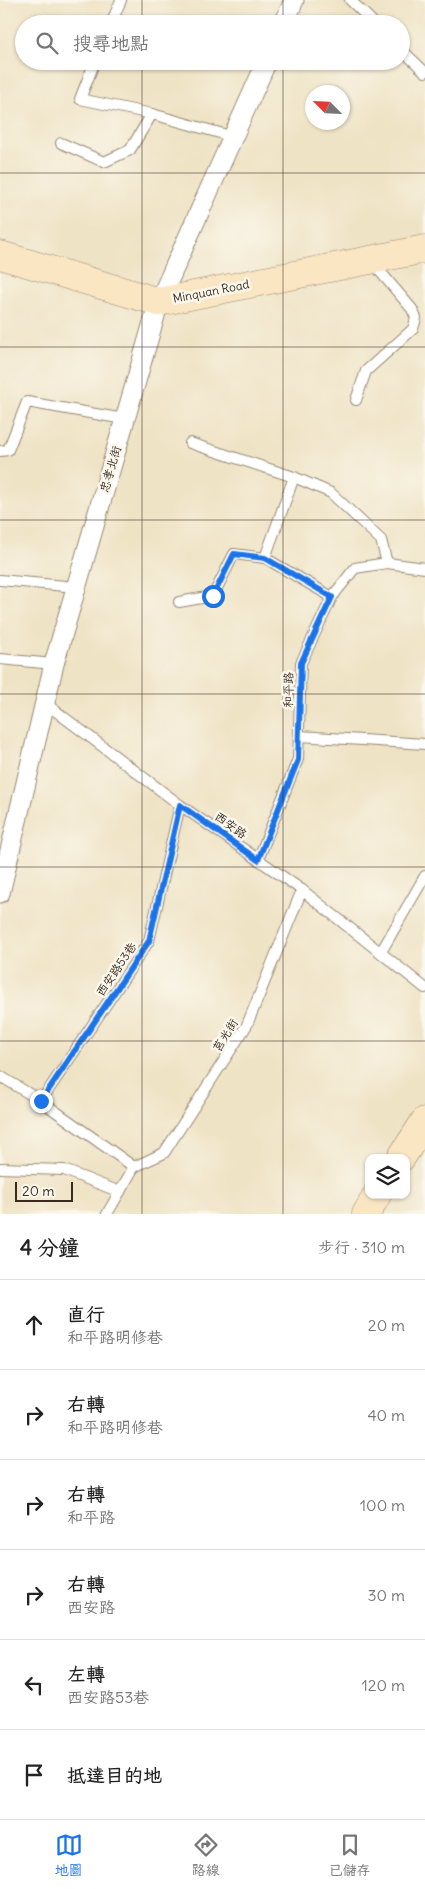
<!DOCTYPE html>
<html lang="zh-TW">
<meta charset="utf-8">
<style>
:root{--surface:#fff;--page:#f2f2f2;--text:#222;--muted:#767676;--line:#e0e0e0;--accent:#1a73e8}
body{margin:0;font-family:Delius,"LXGW WenKai TC",sans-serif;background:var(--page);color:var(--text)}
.controls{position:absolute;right:15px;bottom:15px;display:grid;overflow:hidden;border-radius:10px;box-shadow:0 1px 4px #0004}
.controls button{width:45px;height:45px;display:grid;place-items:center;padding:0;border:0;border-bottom:1px solid var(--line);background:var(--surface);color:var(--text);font:25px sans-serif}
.compass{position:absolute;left:305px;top:85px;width:45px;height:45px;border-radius:50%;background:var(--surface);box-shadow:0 1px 4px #0004;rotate:294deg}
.scale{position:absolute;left:15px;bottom:12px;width:58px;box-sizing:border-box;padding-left:5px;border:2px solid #3b2a1e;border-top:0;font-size:14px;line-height:18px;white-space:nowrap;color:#3b2a1e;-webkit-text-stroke:4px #fbf7ec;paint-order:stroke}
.stop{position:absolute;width:15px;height:15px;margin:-11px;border:4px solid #1a73e8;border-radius:50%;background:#fff}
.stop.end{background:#1a73e8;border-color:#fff;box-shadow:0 1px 5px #0008}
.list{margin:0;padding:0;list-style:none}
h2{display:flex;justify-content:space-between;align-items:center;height:65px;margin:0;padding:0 20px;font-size:21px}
h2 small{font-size:16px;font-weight:400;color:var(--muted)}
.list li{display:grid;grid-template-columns:32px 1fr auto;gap:15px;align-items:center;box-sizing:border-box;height:90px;padding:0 20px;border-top:1px solid var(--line)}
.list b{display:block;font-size:19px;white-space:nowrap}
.list p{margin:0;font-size:16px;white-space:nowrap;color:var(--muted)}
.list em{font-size:16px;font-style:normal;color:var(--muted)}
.icon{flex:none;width:28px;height:28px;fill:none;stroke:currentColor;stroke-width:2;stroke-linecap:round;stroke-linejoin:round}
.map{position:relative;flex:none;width:425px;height:1214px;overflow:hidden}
.search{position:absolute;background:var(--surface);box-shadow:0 1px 4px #0004;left:15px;right:15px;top:15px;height:55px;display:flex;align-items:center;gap:12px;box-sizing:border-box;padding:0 18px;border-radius:28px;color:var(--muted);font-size:19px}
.sheet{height:605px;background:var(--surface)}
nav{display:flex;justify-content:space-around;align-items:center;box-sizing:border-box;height:70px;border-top:1px solid var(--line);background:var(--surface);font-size:14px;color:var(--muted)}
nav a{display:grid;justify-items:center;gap:2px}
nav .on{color:var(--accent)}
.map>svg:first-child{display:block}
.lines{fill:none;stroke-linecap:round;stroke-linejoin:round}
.lane-casing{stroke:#958672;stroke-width:12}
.street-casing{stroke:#958672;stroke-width:21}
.secondary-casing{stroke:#958672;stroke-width:29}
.lane{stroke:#fff;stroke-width:10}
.street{stroke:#fff;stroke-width:19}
.secondary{stroke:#fbe6c4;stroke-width:28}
.route{stroke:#1a73e8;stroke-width:6}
.grid{fill:none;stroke:#3b2a1e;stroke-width:1;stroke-opacity:0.55}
.labels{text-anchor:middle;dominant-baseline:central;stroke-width:5;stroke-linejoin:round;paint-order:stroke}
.street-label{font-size:12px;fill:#3b2a1e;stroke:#fbf7ec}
</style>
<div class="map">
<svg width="425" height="1214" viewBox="0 0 425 1214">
<rect width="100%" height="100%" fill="#fbf7ec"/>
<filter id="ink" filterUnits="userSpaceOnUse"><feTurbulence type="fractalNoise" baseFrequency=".02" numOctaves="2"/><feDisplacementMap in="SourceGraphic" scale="10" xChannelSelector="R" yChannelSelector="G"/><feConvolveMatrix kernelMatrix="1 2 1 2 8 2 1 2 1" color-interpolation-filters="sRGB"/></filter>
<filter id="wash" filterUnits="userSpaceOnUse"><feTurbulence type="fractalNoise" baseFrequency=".0096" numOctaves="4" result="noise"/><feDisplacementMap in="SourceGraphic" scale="20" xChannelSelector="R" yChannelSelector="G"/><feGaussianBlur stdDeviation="1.12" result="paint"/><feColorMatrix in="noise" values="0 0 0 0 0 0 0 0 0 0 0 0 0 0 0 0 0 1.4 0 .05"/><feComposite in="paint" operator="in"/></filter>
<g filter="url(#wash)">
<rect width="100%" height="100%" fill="#efe3c5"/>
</g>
<g filter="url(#ink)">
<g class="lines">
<g class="lane-casing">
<g id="lane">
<polyline points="350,0 375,24"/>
<polyline points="111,24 121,0"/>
<polyline points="401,49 425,72"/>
<polyline points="95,61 80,99 152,114 234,137"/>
<polyline points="61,143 104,162 130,150 152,114"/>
<polyline points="356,400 366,371 413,329 416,318 412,309 372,262"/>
<polyline points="190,443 294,477 331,493 381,540 387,563"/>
<polyline points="0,451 8,450 27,402 124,419"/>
<polyline points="294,477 265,558 332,597"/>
<polyline points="0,580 76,587"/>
<polyline points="179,602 213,596 234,554 265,558"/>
<polyline points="0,659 54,664"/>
<polyline points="45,703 180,805 302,890 425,988"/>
<polyline points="299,736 425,744"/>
<polyline points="258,860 298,759 301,663 332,597 355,568 387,563 425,568"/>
<polyline points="381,952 425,876"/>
<polyline points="0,1076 41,1101 134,1167"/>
<polyline points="41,1101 149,941 180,805"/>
<polyline points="134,1167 164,1153 247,1025 302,890"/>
<polyline points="0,1168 64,1170 120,1192"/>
<polyline points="107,1214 134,1167"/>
</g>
</g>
<g class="street-casing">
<g id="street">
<polyline points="284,24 294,0"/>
<polyline points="0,893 54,664 159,302 267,61"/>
</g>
</g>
<g class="secondary-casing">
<g id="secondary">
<polyline points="0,255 159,302 425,249"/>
<polyline points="401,1158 425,1121"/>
<polyline points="366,1214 377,1195"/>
</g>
</g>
<use href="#lane" class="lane"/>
<use href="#street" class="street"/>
<use href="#secondary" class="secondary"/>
</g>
</g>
<g class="lines" filter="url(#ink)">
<polyline class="route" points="41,1101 149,941 180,805 258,860 298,760 301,663 332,597 265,558 234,554 213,596"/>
</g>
<path class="grid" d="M142,0v24M283,0v24M142,61v1153M283,61v1153M0,173h425M0,347h425M0,520h425M0,694h425M0,867h425M0,1041h425"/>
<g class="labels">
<g class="street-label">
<text transform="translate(211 291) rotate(-11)">Minquan Road</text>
<text transform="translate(110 469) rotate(-74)">忠孝北街</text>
<text transform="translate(288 690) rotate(-89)">和平路</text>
<text transform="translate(231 825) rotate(35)">西安路</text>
<text transform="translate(116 969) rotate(-56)">西安路53巷</text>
<text transform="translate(225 1035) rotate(-58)">莒光街</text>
</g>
</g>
</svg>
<div class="controls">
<button><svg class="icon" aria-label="layers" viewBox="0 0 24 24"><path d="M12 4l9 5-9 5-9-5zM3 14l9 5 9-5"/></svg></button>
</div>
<svg class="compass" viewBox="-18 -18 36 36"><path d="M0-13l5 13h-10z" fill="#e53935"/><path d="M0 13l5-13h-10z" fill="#767676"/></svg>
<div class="scale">20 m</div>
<div class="stop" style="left:213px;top:596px"></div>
<div class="stop end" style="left:41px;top:1101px"></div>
<div class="search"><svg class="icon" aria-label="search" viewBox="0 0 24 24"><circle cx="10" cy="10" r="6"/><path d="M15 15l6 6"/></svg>搜尋地點</div>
</div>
<section class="sheet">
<h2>4 分鐘<small>步行 · 310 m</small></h2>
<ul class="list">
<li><svg class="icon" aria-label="ahead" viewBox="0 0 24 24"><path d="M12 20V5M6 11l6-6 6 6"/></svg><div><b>直行</b><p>和平路明修巷</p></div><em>20 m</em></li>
<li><svg class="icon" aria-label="right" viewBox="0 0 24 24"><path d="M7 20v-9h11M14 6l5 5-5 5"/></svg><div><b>右轉</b><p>和平路明修巷</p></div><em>40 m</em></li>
<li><svg class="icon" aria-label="right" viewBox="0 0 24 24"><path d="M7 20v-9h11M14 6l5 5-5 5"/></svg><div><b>右轉</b><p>和平路</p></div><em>100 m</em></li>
<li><svg class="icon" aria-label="right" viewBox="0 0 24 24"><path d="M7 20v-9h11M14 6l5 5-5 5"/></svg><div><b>右轉</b><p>西安路</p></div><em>30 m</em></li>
<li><svg class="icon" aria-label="left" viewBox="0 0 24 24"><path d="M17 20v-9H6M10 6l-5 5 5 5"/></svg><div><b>左轉</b><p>西安路53巷</p></div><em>120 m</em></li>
<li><svg class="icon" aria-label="arrive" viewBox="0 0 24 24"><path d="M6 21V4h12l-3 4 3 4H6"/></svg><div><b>抵達目的地</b></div></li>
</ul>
</section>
<nav>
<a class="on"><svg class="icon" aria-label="map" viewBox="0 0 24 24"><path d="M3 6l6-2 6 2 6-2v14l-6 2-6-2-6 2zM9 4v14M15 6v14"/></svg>地圖</a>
<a><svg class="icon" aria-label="directions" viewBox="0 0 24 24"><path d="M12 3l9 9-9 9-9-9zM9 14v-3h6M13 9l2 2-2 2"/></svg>路線</a>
<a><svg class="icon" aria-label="saved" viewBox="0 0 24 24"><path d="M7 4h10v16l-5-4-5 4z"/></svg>已儲存</a>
</nav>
